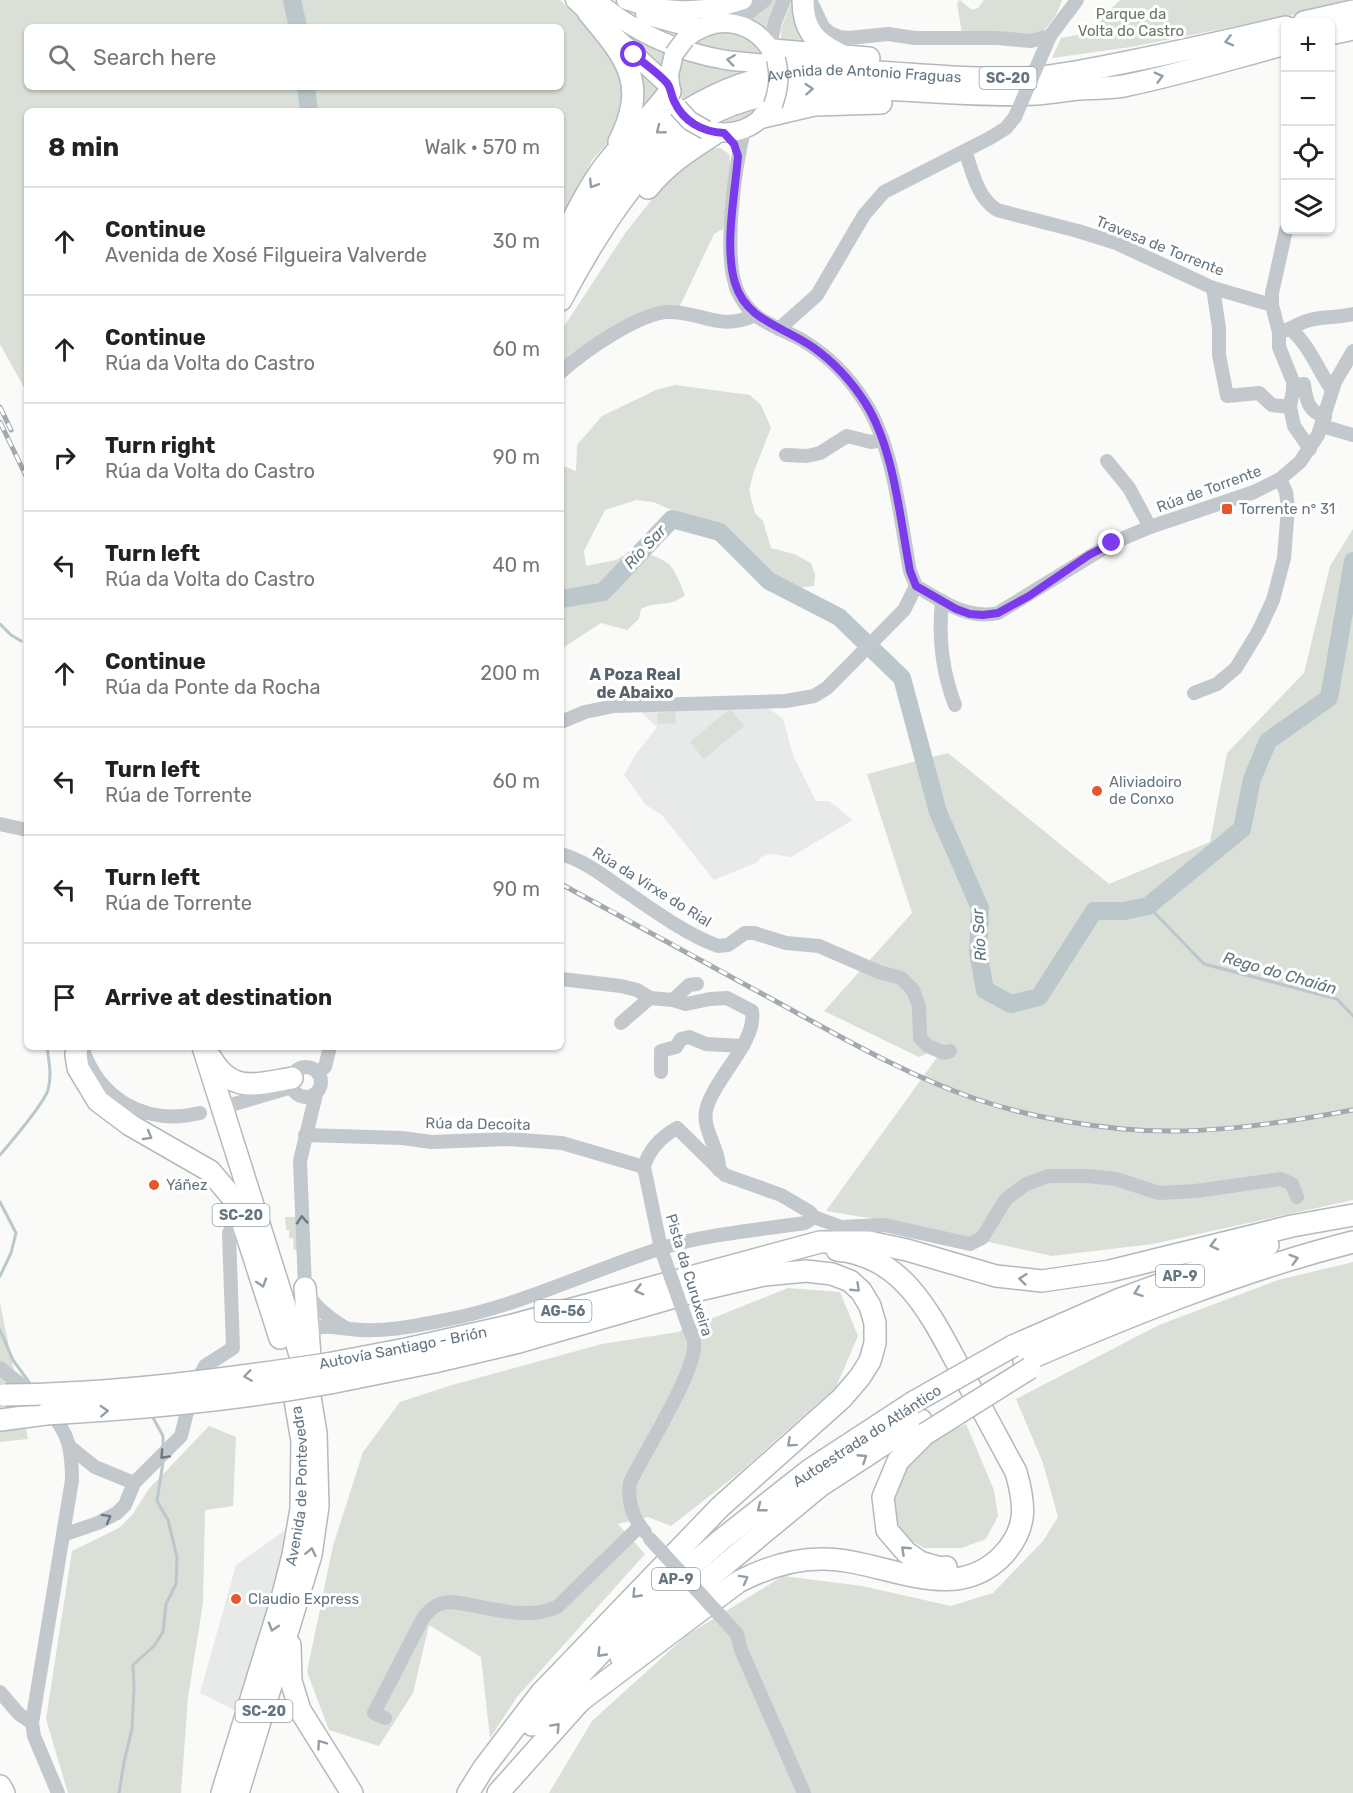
<!DOCTYPE html>
<meta charset="utf-8">
<style>
:root{--surface:#fff;--page:#f2f2f2;--text:#222;--muted:#767676;--line:#e0e0e0}
body{margin:0;font-family:Rubik,sans-serif;background:var(--page);color:var(--text)}
.controls{position:absolute;right:18px;top:18px;display:grid;overflow:hidden;border-radius:9px;box-shadow:0 2px 4px #0004}
.controls button{width:54px;height:54px;display:grid;place-items:center;padding:0;border:0;border-bottom:2px solid var(--line);background:var(--surface);color:var(--text);font:30px sans-serif}
.stop{position:absolute;width:18px;height:18px;margin:-14px;border:4px solid #7c3aed;border-radius:50%;background:#fff}
.stop.end{background:#7c3aed;border-color:#fff;box-shadow:0 2px 6px #0008}
.list{margin:0;padding:0;list-style:none}
h2{display:flex;justify-content:space-between;align-items:center;height:78px;margin:0;padding:0 24px;font-size:26px}
h2 small{font-size:20px;font-weight:400;color:var(--muted)}
.list li{display:grid;grid-template-columns:39px 1fr auto;gap:18px;align-items:center;box-sizing:border-box;height:108px;padding:0 24px;border-top:2px solid var(--line)}
.list b{display:block;font-size:22px;white-space:nowrap}
.list p{margin:0;font-size:20px;white-space:nowrap;color:var(--muted)}
.list em{font-size:20px;font-style:normal;color:var(--muted)}
.icon{flex:none;width:33px;height:33px;fill:none;stroke:currentColor;stroke-width:2;stroke-linecap:round;stroke-linejoin:round}
.map{position:relative;flex:none;width:1353px;height:1793px;overflow:hidden}
.search{position:absolute;background:var(--surface);box-shadow:0 2px 4px #0004;left:24px;top:24px;width:540px;height:66px;display:flex;align-items:center;gap:15px;box-sizing:border-box;padding:0 21px;border-radius:9px;color:var(--muted);font-size:22px}
.panel{position:absolute;background:var(--surface);box-shadow:0 2px 4px #0004;left:24px;top:108px;width:540px;height:942px;border-radius:9px}
.map>svg:first-child{display:block}
.built{fill:#e8e9e9}
.green{fill:#dadfd7;fill-rule:evenodd}
.lines{fill:none;stroke-linecap:round;stroke-linejoin:round}
.stream{stroke:#bbc7cb;stroke-width:3}
.river{stroke:#bbc7cb;stroke-width:18}
.major-casing{stroke:#b5babe;stroke-width:21}
.highway-casing{stroke:#b4b9bd;stroke-width:24}
.minor{stroke:#c3c8cc;stroke-width:14}
.major{stroke:#fff;stroke-width:18}
.highway{stroke:#fff;stroke-width:21}
.rail-casing{stroke:#a2aab0;stroke-width:5}
.rail{stroke:#fff;stroke-width:3;stroke-dasharray:9;stroke-linecap:butt}
.major-bridge-casing{stroke:#b5babe;stroke-width:21;stroke-linecap:butt}
.highway-bridge-casing{stroke:#b4b9bd;stroke-width:24;stroke-linecap:butt}
.minor-bridge{stroke:#c3c8cc;stroke-width:14}
.major-bridge{stroke:#fff;stroke-width:18}
.highway-bridge{stroke:#fff;stroke-width:21}
.oneway{stroke:#939fa8}
.oneway2{stroke:#6a7a87}
.route{stroke:#7c3aed;stroke-width:8}
.poi-dot{fill:#e4572e;stroke:#fff;stroke-width:2}
.labels{text-anchor:middle;dominant-baseline:central;stroke-width:6;stroke-linejoin:round;paint-order:stroke}
.shield{fill:#fff;stroke:#939fa8;stroke-width:1.5}
.shield-label{font-size:14px;font-weight:bold;fill:#657683}
.park-label{font-size:15px;fill:#687a64;stroke:#fff}
.street-label{font-size:15px;fill:#657683;stroke:#fff}
.poi-label{font-size:15px;fill:#657683;stroke:#fff;text-anchor:start}
.water-label{font-size:16px;font-style:italic;fill:#60757c;stroke:#fff}
.neighbourhood-label{font-size:16px;font-weight:bold;fill:#57646e;stroke:#fff}
</style>
<div class="map">
<svg width="1353" height="1793" viewBox="0 0 1353 1793">
<rect width="100%" height="100%" fill="#fafaf8"/>
<g class="built">
<polygon points="767,707 783,719 793,755 816,801 829,801 853,820 791,857 770,854 761,857 758,862 714,880 662,815 646,805 624,775 636,754 657,727 641,712"/>
<polygon points="287,1529 286,1560 236,1711 200,1693 236,1565"/>
</g>
<g class="green">
<path d="M0,0h560l36,33 24,35 6,33 -16,39 -18,20 -31,64v-113h-534v282l-27,-49zM27,27h534v60h-534z"/>
<polygon points="770,0 778,0 766,30 749,21"/>
<polygon points="792,0 797,0 818,48 781,43 781,29"/>
<path d="M960,0l12,10 6,-2 6,-8h78c-4,14 -14,29 -26,36l-74,-1 -5,-32z"/>
<polygon points="1120,0 1353,0 1353,3 1131,47 1052,58 1061,38 1087,33"/>
<polygon points="590,4 669,49 662,68"/>
<path d="M717,32c21,0 41,6 48,28l-75,-13 8,-7z"/>
<path d="M684,57l69,13 -71,31c-6,-15 -6,-31 2,-44z"/>
<polygon points="635,62 658,86 659,90 635,122"/>
<path d="M762,105c-14,17 -25,19 -47,20z"/>
<polygon points="720,148 729,154 731,167 723,229 714,234 679,308 566,362 561,356 561,331 626,232 669,178 708,149"/>
<path d="M675,385l75,10 11,10 10,23 -17,43 -5,19 6,23 8,8 8,27 23,6 17,9 4,12 -1,11 -26,3 -19,-13 -27,-29 -19,-15 -70,-30 -17,-2 -31,10 -21,41 2,15 30,-6 19,-11c36,14 35,9 50,46 -15,13 -27,5 -44,14l-2,10 -12,11 -26,-7 -40,26v-184l15,6 1,-26 25,-29 54,-26z"/>
<polygon points="1353,529 1353,1200 1153,1244 1052,1256 912,1225 826,1211 946,1045 919,1057 824,1011 912,913 867,774 948,753 1109,884 1210,842 1227,753 1304,673 1330,566"/>
<polygon points="730,709 744,726 704,759 690,742"/>
<polygon points="675,711 676,723 658,724 657,713"/>
<polygon points="285,1217 298,1217 300,1249 294,1250 293,1238 289,1238 289,1230 286,1230"/>
<polygon points="1353,1262 1353,1793 549,1793 592,1721 687,1635 783,1576 862,1586 951,1606 993,1593 1043,1541 1058,1517 1043,1463 1016,1399 1159,1325 1278,1280"/>
<polygon points="788,1288 840,1292 858,1336 836,1387 739,1473 671,1526 648,1517 618,1524 645,1554 517,1697 490,1738 481,1657 429,1625 413,1693 379,1746 329,1730 307,1672 333,1546 363,1452 400,1402 452,1385 602,1344 678,1332"/>
<polygon points="0,1303 28,1439 0,1442"/>
<polygon points="966,1424 994,1490 998,1516 986,1539 961,1548 924,1548 907,1538 896,1520 894,1497 907,1468 932,1440"/>
<polygon points="209,1426 236,1437 233,1506 205,1510 203,1603 188,1697 181,1793 68,1793 46,1719 72,1551 119,1528 133,1514 148,1490"/>
</g>
<g class="lines">
<g class="stream">
<polyline points="0,624 11,635 21,641"/>
<polyline points="1148,906 1204,964 1337,999 1353,1016"/>
<path d="M0,1155c11,-13 43,-50 48,-65 4,-14 1,-29 -1,-43"/>
<polyline points="0,1202 16,1233 11,1253 0,1276"/>
<polyline points="0,1330 13,1360 31,1385"/>
<polyline points="151,1414 163,1436 163,1446"/>
<polyline points="119,1793 124,1762 132,1729 134,1688 133,1665 154,1646 163,1632 166,1604 176,1584 177,1557 168,1520 157,1501 163,1462"/>
</g>
<g class="river">
<polyline points="292,0 298,27"/>
<polyline points="306,87 309,111"/>
<polyline points="561,599 603,592 672,519 720,532 769,581 839,617 902,678 938,812 980,908 978,952 985,990 1011,1004 1039,997 1094,911 1124,911 1148,906 1242,829 1252,779 1268,741 1329,698 1353,561"/>
</g>
<g class="major-casing">
<g id="major">
<polyline points="575,0 669,86"/>
<path d="M596,0c37,32 82,52 130,60 21,3 43,3 65,7"/>
<path d="M626,0c36,13 80,14 117,0"/>
<polyline points="645,15 678,24 701,28"/>
<path d="M685,39c33,-27 72,-19 91,20"/>
<polyline points="671,93 669,75 674,54"/>
<path d="M706,130c28,7 49,-1 66,-24"/>
</g>
</g>
<g class="highway-casing">
<g id="highway">
<path d="M803,0c0,29 11,42 36,54"/>
<path d="M588,12c38,46 61,70 31,130"/>
<polyline points="1304,22 1353,11"/>
<polyline points="1330,34 1353,29"/>
<polyline points="772,50 869,58"/>
<polyline points="763,117 814,105 881,103"/>
<path d="M648,188c19,-24 43,-39 68,-55"/>
<path d="M561,243c15,-29 29,-60 50,-85 19,-23 42,-43 59,-67"/>
<path id="s1" d="M561,272c19,-34 37,-70 60,-101 48,-65 129,-101 208,-101 67,1 133,11 199,8 32,-2 63,-9 94,-15 55,-11 109,-23 164,-36"/>
<path d="M561,300c31,-59 84,-146 141,-181 44,-26 100,-32 149,-31 62,1 124,9 186,6 14,-1 27,-3 41,-5 16,-1 34,0 50,-4 53,-11 105,-27 158,-41"/>
<polyline points="77,1047 76,1055 78,1068 98,1101 130,1125 210,1171 237,1203"/>
<polyline points="203,1047 295,1338 307,1379 316,1433 318,1506 311,1555 238,1793"/>
<path d="M211,1058c21,36 46,26 81,20"/>
<polyline points="238,1208 280,1338"/>
<polyline points="305,1288 310,1357"/>
<polyline points="1013,1346 1120,1299 1268,1245"/>
<path d="M1024,1361c107,-46 215,-90 329,-119"/>
<polyline points="327,1364 406,1349 509,1326 820,1242 869,1242 907,1250 996,1276 1042,1281 1110,1271 1292,1226 1353,1215"/>
<polyline points="330,1383 434,1362 519,1342 699,1290 764,1275 806,1271 832,1274 850,1281 861,1291 870,1306 875,1323 875,1343 870,1361 860,1377 842,1398 720,1507 541,1693 483,1769 468,1793"/>
<polyline points="0,1420 46,1414"/>
<polyline points="925,1434 898,1461 883,1497 887,1530 906,1552 920,1562 941,1568 946,1567"/>
<polyline points="290,1645 291,1681 300,1710 352,1793"/>
<polyline points="621,1657 652,1625 820,1486 921,1420"/>
<path d="M580,1701l158,-119c27,-14 53,-23 83,-23 62,-1 132,50 183,-5 24,-27 21,-50 12,-82 -17,-32 -35,-64 -52,-96 -30,-54 -57,-120 -127,-126"/>
<polyline points="532,1725 650,1601 721,1540 811,1469 912,1403"/>
<polyline points="0,1786 4,1793"/>
<path id="s2" d="M222,1793l59,-191 12,-47 8,-46 1,-68 -12,-70"/>
<polyline points="498,1793 589,1691"/>
</g>
</g>
<g class="minor">
<polyline points="811,2 823,27 830,33 839,37 849,38 888,34 915,38 997,38 1031,41 1050,36 1077,0"/>
<polyline points="732,23 750,12 765,0"/>
<polyline points="770,47 775,22 784,0"/>
<path d="M744,130c-9,37 -20,118 -9,154 3,12 13,26 23,33 14,10 30,15 44,23 27,16 48,38 64,64 28,45 34,114 44,167l6,15"/>
<path d="M965,151c8,22 12,46 32,59l81,21 38,12 97,45 59,17"/>
<path d="M1286,230l-14,63v12l7,27c13,-2 18,-9 31,-12 14,-4 29,-2 43,-6"/>
<polyline points="1213,288 1219,328 1219,355 1227,396 1259,393 1272,405 1290,407"/>
<polyline points="779,329 817,295 864,215 884,192 990,138 1006,128 1015,117"/>
<path d="M1292,330c18,17 26,40 40,60"/>
<polyline points="1279,332 1279,347 1294,384 1290,407 1294,426 1310,449"/>
<path d="M561,372c22,-20 79,-60 108,-60 34,0 51,20 86,3"/>
<path d="M1293,386l11,-2c2,16 4,27 21,33"/>
<polyline points="1322,426 1353,435"/>
<polyline points="786,455 807,456 820,453 847,436 871,442 883,440"/>
<polyline points="1107,461 1129,488 1150,527"/>
<path d="M916,586c26,15 51,34 82,27l114,-70 38,-16 104,-35 26,-13 20,-17 18,-27 17,-53 18,-31"/>
<path d="M942,601c-4,37 0,70 13,104"/>
<polyline points="1194,693 1217,684 1236,668 1259,630 1273,600 1284,558 1288,508 1286,492 1280,479"/>
<polyline points="561,722 585,712 614,706 786,701 814,696 827,688 904,610 916,586"/>
<polyline points="0,824 27,830"/>
<path d="M561,854c21,6 39,19 57,32 29,20 67,48 100,60l10,-1 17,-12h9l32,10 33,3 60,26 22,6 12,12 6,16 1,32 8,8 16,7 6,-2"/>
<path d="M561,979l60,7 16,4 13,8 23,2 13,4 24,-5 17,-1 25,13c5,31 -36,65 -45,96 -7,21 13,41 12,63"/>
<polyline points="673,1000 689,985 697,984"/>
<polyline points="621,1023 650,998"/>
<path d="M82,1047c17,53 64,79 118,66"/>
<circle cx="306" cy="1082" r="15"/>
<polyline points="317,1072 325,1067 330,1047"/>
<polyline points="661,1072 661,1051 676,1047 681,1039 689,1037 706,1044 743,1046"/>
<path d="M316,1094l-16,67 5,127c8,18 23,29 39,39"/>
<polyline points="231,1105 292,1087"/>
<polyline points="305,1135 402,1138 432,1142 507,1139 562,1143 644,1167"/>
<path d="M661,1249l-17,-82c5,-18 17,-30 33,-39l48,47 56,20 29,17 4,5 27,10 43,-2 86,19 12,-6 24,-39 20,-15 22,-8h39l29,3 43,14 37,-2 85,-12 11,5 5,13"/>
<path d="M308,1334c13,-12 26,-6 42,-5 32,4 65,-3 95,-9 75,-14 144,-49 217,-72 46,-14 96,-18 143,-25l9,-6"/>
<polyline points="0,1368 34,1395"/>
<path d="M49,1411c20,22 23,39 23,69l-40,243 2,13 24,57"/>
<polyline points="70,1447 95,1467 134,1483"/>
<path d="M645,1532c-12,-13 -18,-31 -15,-49 14,-31 68,-113 64,-142 -1,-4 -4,-9 -5,-13"/>
<polyline points="63,1535 98,1523 117,1513 125,1505 134,1483 181,1436 192,1392 205,1366 233,1348 229,1233 241,1217"/>
<polyline points="737,1634 741,1650 804,1793"/>
<polyline points="0,1692 19,1714 32,1723"/>
<path d="M385,1718l-11,-5 49,-95c8,-10 14,-15 27,-16 36,3 73,20 107,5l83,-81"/>
</g>
<use href="#major" class="major"/>
<use href="#highway" class="highway"/>
<g class="rail-casing">
<g id="rail">
<polyline points="0,407 11,430"/>
<polyline points="0,422 27,478"/>
<path d="M561,884c69,37 138,75 207,113 68,37 135,77 208,102 47,16 97,25 147,30 77,7 154,-5 230,-19"/>
</g>
</g>
<use href="#rail" class="rail"/>
<g class="major-bridge-casing">
<g id="major-bridge">
<polyline points="674,54 685,39"/>
<path d="M773,105c6,-17 7,-29 3,-46"/>
<polyline points="678,108 690,121 706,130"/>
</g>
</g>
<g class="highway-bridge-casing">
<g id="highway-bridge">
<path d="M5,1395c108,-1 215,-15 322,-31"/>
<polyline points="912,1403 1013,1346"/>
<path d="M46,1414c95,-5 190,-14 284,-31"/>
<polyline points="925,1434 1030,1368"/>
</g>
</g>
<g class="minor-bridge">
<polyline points="1015,117 1050,36"/>
<polyline points="661,1249 689,1328"/>
<polyline points="650,1539 737,1634"/>
</g>
<use href="#major-bridge" class="major-bridge"/>
<use href="#highway-bridge" class="highway-bridge"/>
</g>
<defs><path id="oneway-chevron" d="M-2-3.5L2.5 0L-2 3.5" fill="none" stroke-width="1.6" stroke-linecap="round" stroke-linejoin="round" transform="scale(1.5)"/></defs>
<g class="oneway">
<use href="#oneway-chevron" transform="translate(1229 41) rotate(166)"/>
<use href="#oneway-chevron" transform="translate(731 60) rotate(-172)"/>
<use href="#oneway-chevron" transform="translate(1159 77) rotate(-15)"/>
<use href="#oneway-chevron" transform="translate(809 89) rotate(-4)"/>
<use href="#oneway-chevron" transform="translate(660 130) rotate(141)"/>
<use href="#oneway-chevron" transform="translate(593 184) rotate(122)"/>
<use href="#oneway-chevron" transform="translate(148 1136) rotate(31)"/>
<use href="#oneway-chevron" transform="translate(1214 1245) rotate(166)"/>
<use href="#oneway-chevron" transform="translate(1294 1259) rotate(-16)"/>
<use href="#oneway-chevron" transform="translate(1023 1279) rotate(-174)"/>
<use href="#oneway-chevron" transform="translate(262 1283) rotate(72)"/>
<use href="#oneway-chevron" transform="translate(856 1288) rotate(44)"/>
<use href="#oneway-chevron" transform="translate(639 1290) rotate(165)"/>
<use href="#oneway-chevron" transform="translate(1138 1292) rotate(160)"/>
<use href="#oneway-chevron" transform="translate(248 1376) rotate(172)"/>
<use href="#oneway-chevron" transform="translate(104 1411) rotate(-3)"/>
<use href="#oneway-chevron" transform="translate(791 1443) rotate(138)"/>
<use href="#oneway-chevron" transform="translate(863 1458) rotate(-33)"/>
<use href="#oneway-chevron" transform="translate(761 1508) rotate(142)"/>
<use href="#oneway-chevron" transform="translate(905 1550) rotate(-137)"/>
<use href="#oneway-chevron" transform="translate(311 1552) rotate(-78)"/>
<use href="#oneway-chevron" transform="translate(744 1579) rotate(-29)"/>
<use href="#oneway-chevron" transform="translate(636 1594) rotate(134)"/>
<use href="#oneway-chevron" transform="translate(273 1627) rotate(107)"/>
<use href="#oneway-chevron" transform="translate(601 1653) rotate(134)"/>
<use href="#oneway-chevron" transform="translate(556 1727) rotate(-47)"/>
<use href="#oneway-chevron" transform="translate(321 1744) rotate(-125)"/>
</g>
<g class="oneway2">
<use href="#oneway-chevron" transform="translate(302 1220) rotate(-94)"/>
<use href="#oneway-chevron" transform="translate(164 1455) rotate(133)"/>
<use href="#oneway-chevron" transform="translate(107 1518) rotate(-29)"/>
</g>
<g class="lines">
<path class="route" d="M634,55c11,9 24,18 33,28 4,5 4,12 7,18 9,20 28,31 50,32l10,11 4,12c-3,38 -14,91 -3,127 11,38 50,44 79,65 21,15 38,34 52,56 28,45 34,115 44,167l6,15 40,23 14,5 13,1 15,-2 31,-17 60,-41 23,-12"/>
</g>
<g class="poi-dot">
<rect x="1221" y="503" width="12" height="12" rx="3"/>
<circle cx="1097" cy="791" r="6"/>
<circle cx="154" cy="1185" r="6"/>
<circle cx="236" cy="1599" r="6"/>
</g>
<g class="labels">
<g class="shield">
<rect x="979.5" y="67" width="57" height="22" rx="4.5"/>
<rect x="212.5" y="1204" width="57" height="22" rx="4.5"/>
<rect x="1156" y="1265" width="48" height="22" rx="4.5"/>
<rect x="534.5" y="1300" width="57" height="22" rx="4.5"/>
<rect x="652" y="1568" width="48" height="22" rx="4.5"/>
<rect x="235.5" y="1700" width="57" height="22" rx="4.5"/>
</g>
<g class="shield-label">
<text x="1008" y="78">SC-20</text>
<text x="241" y="1215">SC-20</text>
<text x="1180" y="1276">AP-9</text>
<text x="563" y="1311">AG-56</text>
<text x="676" y="1579">AP-9</text>
<text x="264" y="1711">SC-20</text>
</g>
<g class="park-label">
<text x="1131" y="14">Parque da<tspan x="1131" dy="17">Volta do Castro</tspan></text>
</g>
<g class="street-label">
<text stroke="none"><textPath href="#s1" startOffset="392">Avenida de Antonio Fraguas</textPath></text>
<text transform="translate(1160 246) rotate(22)">Travesa de Torrente</text>
<text transform="translate(1209 489) rotate(-20)">Rúa de Torrente</text>
<text transform="translate(652 887) rotate(32)">Rúa da Virxe do Rial</text>
<text transform="translate(478 1124) rotate(1)">Rúa da Decoita</text>
<text transform="translate(689 1275) rotate(73)">Pista da Curuxeira</text>
<text transform="translate(403 1348) rotate(-11)">Autovía Santiago - Brión</text>
<text transform="translate(867 1436) rotate(-33)">Autoestrada do Atlántico</text>
<text stroke="none"><textPath href="#s2" startOffset="318">Avenida de Pontevedra</textPath></text>
</g>
<g class="poi-label">
<text x="1239" y="509">Torrente n° 31</text>
<text x="1109" y="782">Aliviadoiro<tspan x="1109" dy="17">de Conxo</tspan></text>
<text x="166" y="1185">Yáñez</text>
<text x="248" y="1599">Claudio Express</text>
</g>
<g class="water-label">
<text transform="translate(645 547) rotate(-47)">Río Sar</text>
<text transform="translate(979 935) rotate(-94)">Río Sar</text>
<text transform="translate(1280 973) rotate(16)">Rego do Chaián</text>
</g>
<g class="neighbourhood-label">
<text x="635" y="674">A Poza Real<tspan x="635" dy="18">de Abaixo</tspan></text>
</g>
</g>
</svg>
<div class="controls">
<button>+</button>
<button>−</button>
<button><svg class="icon" aria-label="locate" viewBox="0 0 24 24"><circle cx="12" cy="12" r="6"/><path d="M12 2v4M12 18v4M2 12h4M18 12h4"/></svg></button>
<button><svg class="icon" aria-label="layers" viewBox="0 0 24 24"><path d="M12 4l9 5-9 5-9-5zM3 14l9 5 9-5"/></svg></button>
</div>
<div class="stop" style="left:634px;top:55px"></div>
<div class="stop end" style="left:1112px;top:543px"></div>
<div class="search"><svg class="icon" aria-label="search" viewBox="0 0 24 24"><circle cx="10" cy="10" r="6"/><path d="M15 15l6 6"/></svg>Search here</div>
<section class="panel">
<h2>8 min<small>Walk · 570 m</small></h2>
<ul class="list">
<li><svg class="icon" aria-label="ahead" viewBox="0 0 24 24"><path d="M12 20V5M6 11l6-6 6 6"/></svg><div><b>Continue</b><p>Avenida de Xosé Filgueira Valverde</p></div><em>30 m</em></li>
<li><svg class="icon" aria-label="ahead" viewBox="0 0 24 24"><path d="M12 20V5M6 11l6-6 6 6"/></svg><div><b>Continue</b><p>Rúa da Volta do Castro</p></div><em>60 m</em></li>
<li><svg class="icon" aria-label="right" viewBox="0 0 24 24"><path d="M7 20v-9h11M14 6l5 5-5 5"/></svg><div><b>Turn right</b><p>Rúa da Volta do Castro</p></div><em>90 m</em></li>
<li><svg class="icon" aria-label="left" viewBox="0 0 24 24"><path d="M17 20v-9H6M10 6l-5 5 5 5"/></svg><div><b>Turn left</b><p>Rúa da Volta do Castro</p></div><em>40 m</em></li>
<li><svg class="icon" aria-label="ahead" viewBox="0 0 24 24"><path d="M12 20V5M6 11l6-6 6 6"/></svg><div><b>Continue</b><p>Rúa da Ponte da Rocha</p></div><em>200 m</em></li>
<li><svg class="icon" aria-label="left" viewBox="0 0 24 24"><path d="M17 20v-9H6M10 6l-5 5 5 5"/></svg><div><b>Turn left</b><p>Rúa de Torrente</p></div><em>60 m</em></li>
<li><svg class="icon" aria-label="left" viewBox="0 0 24 24"><path d="M17 20v-9H6M10 6l-5 5 5 5"/></svg><div><b>Turn left</b><p>Rúa de Torrente</p></div><em>90 m</em></li>
<li><svg class="icon" aria-label="arrive" viewBox="0 0 24 24"><path d="M6 21V4h12l-3 4 3 4H6"/></svg><div><b>Arrive at destination</b></div></li>
</ul>
</section>
</div>
